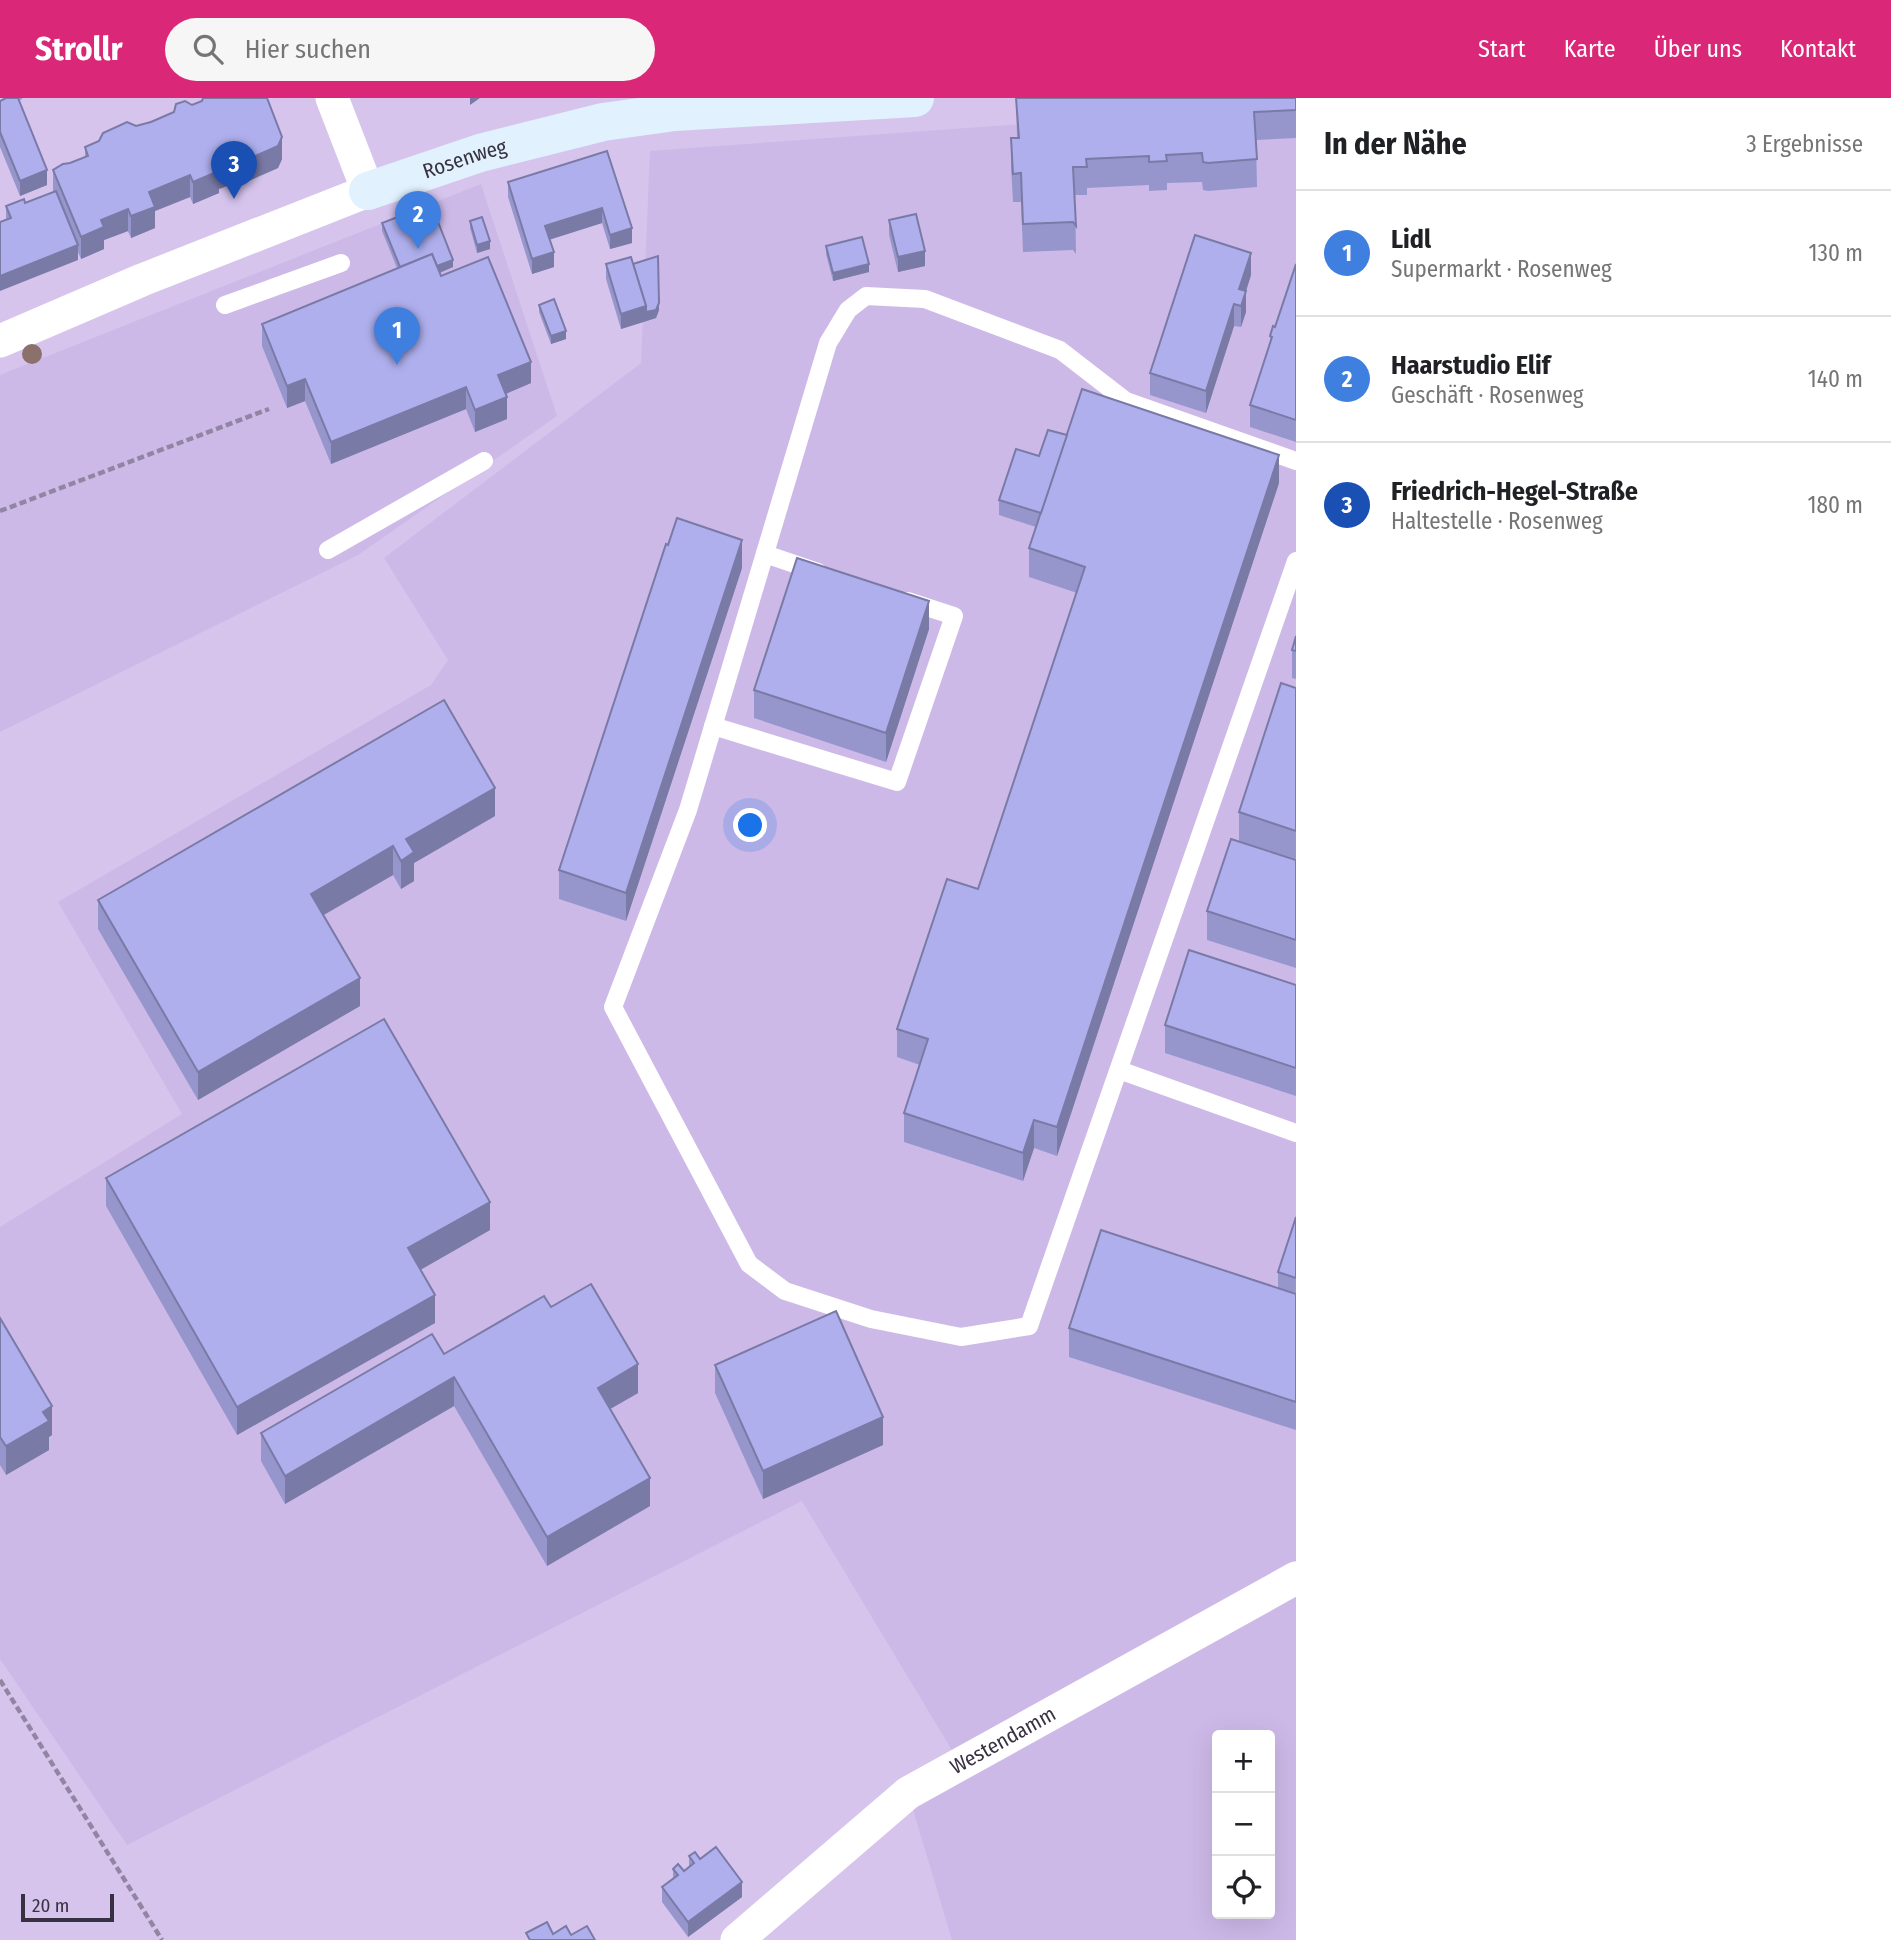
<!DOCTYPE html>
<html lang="de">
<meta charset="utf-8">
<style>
:root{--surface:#fff;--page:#f6f6f6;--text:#202124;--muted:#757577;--line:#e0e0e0;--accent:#db2777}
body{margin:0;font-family:"Fira Sans Condensed",sans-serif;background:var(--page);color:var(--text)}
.controls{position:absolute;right:21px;bottom:21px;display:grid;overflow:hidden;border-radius:7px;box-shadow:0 7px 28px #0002}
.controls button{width:63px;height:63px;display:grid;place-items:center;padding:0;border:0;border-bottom:2px solid var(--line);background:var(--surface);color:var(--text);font:35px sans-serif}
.scale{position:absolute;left:21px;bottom:18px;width:93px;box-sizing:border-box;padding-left:7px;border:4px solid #383141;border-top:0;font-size:19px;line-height:24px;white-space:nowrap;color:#383141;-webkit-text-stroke:5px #d6c4ed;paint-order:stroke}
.you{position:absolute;left:751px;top:728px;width:24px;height:24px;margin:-18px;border:5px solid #fff;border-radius:50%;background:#1a73e8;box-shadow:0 0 0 10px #1a73e833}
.badge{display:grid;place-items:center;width:46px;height:46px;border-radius:50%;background:var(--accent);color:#fff;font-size:23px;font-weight:700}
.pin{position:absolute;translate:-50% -58px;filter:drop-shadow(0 2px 4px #0008)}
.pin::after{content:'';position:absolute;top:37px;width:24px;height:21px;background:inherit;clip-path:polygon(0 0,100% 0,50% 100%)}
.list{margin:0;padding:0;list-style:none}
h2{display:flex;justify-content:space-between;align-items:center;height:91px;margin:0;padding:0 28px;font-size:30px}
h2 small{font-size:23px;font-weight:400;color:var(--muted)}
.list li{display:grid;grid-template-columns:46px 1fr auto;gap:21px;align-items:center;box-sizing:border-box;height:126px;padding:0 28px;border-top:2px solid var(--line)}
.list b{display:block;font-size:26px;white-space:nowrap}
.list p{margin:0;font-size:23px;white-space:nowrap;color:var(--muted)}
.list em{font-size:23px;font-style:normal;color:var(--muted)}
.icon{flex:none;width:38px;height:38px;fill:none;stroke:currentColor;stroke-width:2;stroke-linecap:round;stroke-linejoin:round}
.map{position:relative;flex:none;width:1296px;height:1842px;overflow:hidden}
header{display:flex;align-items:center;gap:42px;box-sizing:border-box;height:98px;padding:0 35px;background:var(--accent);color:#fff}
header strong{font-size:33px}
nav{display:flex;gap:38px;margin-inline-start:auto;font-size:24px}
.search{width:490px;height:63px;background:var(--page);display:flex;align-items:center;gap:18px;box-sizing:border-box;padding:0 24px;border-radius:38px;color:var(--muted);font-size:26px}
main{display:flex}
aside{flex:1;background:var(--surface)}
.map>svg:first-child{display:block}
.built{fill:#cdb9e8;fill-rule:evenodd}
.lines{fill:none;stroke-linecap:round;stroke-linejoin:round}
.path{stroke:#9285a3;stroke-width:4.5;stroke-dasharray:7 3.5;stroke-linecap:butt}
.lane{stroke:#fff;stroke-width:18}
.street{stroke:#fff;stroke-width:33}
.secondary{stroke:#e1f1fe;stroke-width:38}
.tree{fill:#8b706c}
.wall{fill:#9696cd}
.shaded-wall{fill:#7a7aa7}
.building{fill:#afafee;stroke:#7a7aa7;stroke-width:2}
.labels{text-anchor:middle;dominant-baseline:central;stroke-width:6;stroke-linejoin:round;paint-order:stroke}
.street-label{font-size:21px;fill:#383141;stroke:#d6c4ed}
</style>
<header>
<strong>Strollr</strong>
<div class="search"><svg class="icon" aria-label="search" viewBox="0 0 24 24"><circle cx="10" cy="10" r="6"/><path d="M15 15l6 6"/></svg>Hier suchen</div>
<nav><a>Start</a><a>Karte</a><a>Über uns</a><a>Kontakt</a></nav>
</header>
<main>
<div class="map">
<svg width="1296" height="1842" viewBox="0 0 1296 1842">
<rect width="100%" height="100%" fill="#d6c4ed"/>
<g class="built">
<path d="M1296,6v1836h-344l-44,-147 54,-26 -160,-266 -675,344 -127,-186v-432l182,-113 -124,-212 373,-217 17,-25 -64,-102 257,-195 9,-212zM1217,1637h53v179h-53z"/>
<polygon points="481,86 557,318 358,457 0,634 0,277"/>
</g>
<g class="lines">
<g class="path">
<polyline points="0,413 269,311"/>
<polyline points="0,1582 162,1842"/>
</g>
<g class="lane">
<polyline points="225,207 341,165"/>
<polyline points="1296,363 1126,303 1060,252 925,201 866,198 848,212 828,245 688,712 613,909 749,1166 785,1193 871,1221 961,1239 1029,1228 1296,463"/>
<polyline points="328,452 484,363"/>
<polyline points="765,456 818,474"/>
<polyline points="713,628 897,684 954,518 908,503"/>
<polyline points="1119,972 1296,1035"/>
</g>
<g class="street">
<polyline points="0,243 142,182 368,93 332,0"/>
<path id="s1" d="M737,1842l171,-147 388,-215"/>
</g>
<path class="secondary" id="s2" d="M368,93l112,-38 123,-31 72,-10 240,-14"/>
</g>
<circle class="tree" cx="32" cy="256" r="10"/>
<g class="wall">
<polygon points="4,0 23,0 19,3 47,87 20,98 0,49 0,3 4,1"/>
<polygon points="1016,0 1296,0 1296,40 1256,42 1257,89 1208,93 1203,92 1202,84 1167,85 1167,92 1149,93 1149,87 1087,90 1087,97 1075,97 1076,156 1073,152 1023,154 1021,104 1013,104 1011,69 1011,40 1017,40"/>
<polygon points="202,3 282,61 278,70 246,84 245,81 219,91 219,95 193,106 190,99 155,113 155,130 131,140 128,133 104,142 104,151 81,161 78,154 78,162 6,122 6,108 25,105 53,94 53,72 85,59 85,49"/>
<polygon points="607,53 632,145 610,151 602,125 549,142 554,169 532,176 508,99 508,84"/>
<polygon points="889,122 925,168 898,174 889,137"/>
<polygon points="470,123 490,151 477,155 470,130"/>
<polygon points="382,125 453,169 440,175 441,178 531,285 506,296 507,321 475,334 466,311 331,366 305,303 287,310 262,248 262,226 397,170 382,133"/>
<polygon points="826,148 869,174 833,183 826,156"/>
<polygon points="606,166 633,166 659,212 656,220 621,231 606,181"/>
<polygon points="1296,166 1296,344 1250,329 1250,307 1270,246 1270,238 1275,229"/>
<polygon points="1251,177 1246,193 1246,214 1241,229 1234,228 1206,315 1150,297 1150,275"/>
<polygon points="539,207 566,241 551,246 539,214"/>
<polygon points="1067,337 1279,385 1057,1058 1034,1050 1023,1083 904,1044 904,1015 920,967 897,959 897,931 978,791 1077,495 1029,479 1029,450 1036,429 999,417 999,402 1039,358"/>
<polygon points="742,470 626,823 559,801 559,772"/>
<polygon points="929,531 886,664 754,620 754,592"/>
<polygon points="1296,538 1296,581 1292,580 1292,552"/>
<polygon points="1296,590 1296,761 1239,743 1239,714"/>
<polygon points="495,718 414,765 414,783 401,791 393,777 324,817 360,908 198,1002 98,831 98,802"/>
<polygon points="1296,762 1296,870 1207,842 1207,813"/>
<polygon points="1296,887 1296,998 1165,955 1165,927"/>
<polygon points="106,1080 490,1132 420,1172 435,1225 237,1337 106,1108"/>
<polygon points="1296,1119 1296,1332 1069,1259 1069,1230 1278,1190 1278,1174"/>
<polygon points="551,1209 638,1295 610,1311 650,1408 547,1468 454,1308 285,1406 261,1363 261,1335"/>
<polygon points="0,1220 52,1337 49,1339 49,1352 6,1377 0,1367"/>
<polygon points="715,1267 883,1347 763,1401 715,1295"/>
<polygon points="689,1758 700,1761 742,1799 688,1839 662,1804 662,1789 673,1781 673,1771 684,1773 689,1769"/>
</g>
<g class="shaded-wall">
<polygon points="470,0 480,0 470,7"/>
<polygon points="282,39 282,61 278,70 246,84 246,62"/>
<polygon points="245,59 245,81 219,91 219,95 193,106 193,84 218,70"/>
<polygon points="47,72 47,87 20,98 20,83"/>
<polygon points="190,77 190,99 155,113 155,130 131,140 131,118 149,94"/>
<polygon points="602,110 602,125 545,143 545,128"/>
<polygon points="128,111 128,133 104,142 104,151 81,161 81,139 101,122"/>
<polygon points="632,130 632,145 610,151 610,137"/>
<polygon points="490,143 490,151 477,155 477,147"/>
<polygon points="78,147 78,162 0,193 0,178"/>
<polygon points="925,153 925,168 898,174 898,159"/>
<polygon points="554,154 554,169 532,176 532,161"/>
<polygon points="1251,155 1251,177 1246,193 1246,214 1241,229 1241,208 1239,191"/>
<polygon points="453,162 453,169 405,189 405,181"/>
<polygon points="869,166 869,174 833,183 833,175"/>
<polygon points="659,205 659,212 656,220 621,231 621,216"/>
<polygon points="1234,206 1234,228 1206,315 1206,293"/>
<polygon points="566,233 566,241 551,246 551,238"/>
<polygon points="531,264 531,285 498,299 498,277"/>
<polygon points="305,281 305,303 287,310 287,288"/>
<polygon points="466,289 466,311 331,366 331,344"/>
<polygon points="507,299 507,321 475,334 475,312"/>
<polygon points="1279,357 1279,385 1057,1058 1057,1029"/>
<polygon points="742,442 742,470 626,823 626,795"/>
<polygon points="929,503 929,531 886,664 886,635"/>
<polygon points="495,690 495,718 414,765 414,783 401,791 401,763 406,741"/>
<polygon points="393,748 393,777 311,824 311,796"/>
<polygon points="360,880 360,908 198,1002 198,974"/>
<polygon points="1034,1022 1034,1050 1023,1083 1023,1055"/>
<polygon points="490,1104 490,1132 408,1179 408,1150"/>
<polygon points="435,1197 435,1225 237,1337 237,1309"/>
<polygon points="638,1266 638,1295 598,1318 598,1290"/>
<polygon points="454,1279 454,1308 285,1406 285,1378"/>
<polygon points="52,1308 52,1337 49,1339 49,1352 6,1377 6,1348 43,1314"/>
<polygon points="883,1319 883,1347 763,1401 763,1373"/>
<polygon points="650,1380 650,1408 547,1468 547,1439"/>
<polygon points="742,1784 742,1799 688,1839 688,1824"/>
</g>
<g class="building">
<polygon points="6,0 18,0 47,72 20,83 0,34 0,3"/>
<polygon points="203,0 267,0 282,39 278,48 246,62 245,59 218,70 219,73 193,84 190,77 149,94 155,109 131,118 128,111 101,122 104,129 81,139 53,72 63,66 70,65 88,58 85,49 99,43 103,35 127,24 136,28 151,24 174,14 176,6 185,3 192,7 202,3"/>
<polygon points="1016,0 1296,0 1296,12 1254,14 1257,61 1208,65 1203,64 1202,55 1166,57 1167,63 1149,64 1149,58 1086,61 1087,69 1073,69 1076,128 1073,124 1023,126 1021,75 1013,76 1011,40 1019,40"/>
<polygon points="607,53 632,130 610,137 602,110 545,128 554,154 532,161 508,84"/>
<polygon points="56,93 78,147 0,178 0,124 11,120 6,108 24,101 25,105"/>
<polygon points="431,106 453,162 437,168 432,156 400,169 382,125"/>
<polygon points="916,116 925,153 898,159 889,122"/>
<polygon points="482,119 490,143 477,147 470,123"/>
<polygon points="1195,137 1251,155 1239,191 1246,193 1241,208 1234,206 1206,293 1150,275"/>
<polygon points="862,139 869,166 833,175 826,148"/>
<polygon points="432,156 441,178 488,159 531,264 498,277 507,299 475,312 466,289 331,344 305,281 287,288 262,226"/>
<polygon points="658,158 659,205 656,212 646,214 646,208 633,166"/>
<polygon points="631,159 646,208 621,216 606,166"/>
<polygon points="1296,166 1296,322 1250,307 1272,239 1270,238 1273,228 1275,229"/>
<polygon points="554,201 566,233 551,238 539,207"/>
<polygon points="1082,291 1279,357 1057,1029 1034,1022 1023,1055 904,1015 928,941 897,931 947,781 978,791 1085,469 1029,450"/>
<polygon points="1048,332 1067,337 1041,415 999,402 1016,351 1039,358"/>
<polygon points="677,420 742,442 626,795 559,772 666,446 668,447"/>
<polygon points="797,460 929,503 886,635 754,592"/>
<polygon points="1296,538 1296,553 1292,552"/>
<polygon points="1281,585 1296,590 1296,733 1239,714"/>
<polygon points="444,602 495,690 406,741 414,754 401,763 393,748 311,796 360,880 198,974 98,802"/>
<polygon points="1231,741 1296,762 1296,842 1207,813"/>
<polygon points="1189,852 1296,887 1296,970 1165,927"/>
<polygon points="384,921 490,1104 408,1150 435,1197 237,1309 106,1080"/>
<polygon points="1296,1119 1296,1180 1278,1174"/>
<polygon points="1101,1132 1296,1196 1296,1304 1069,1230"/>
<polygon points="591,1186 638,1266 598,1290 650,1380 547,1439 454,1279 285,1378 261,1335 432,1236 444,1256 544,1198 551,1209"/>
<polygon points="836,1213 883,1319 763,1373 715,1267"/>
<polygon points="0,1220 52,1308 43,1314 49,1323 6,1348 0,1339"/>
<polygon points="716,1749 742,1784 688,1824 662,1789 678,1777 673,1771 678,1766 684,1773 694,1765 689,1758 695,1754 700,1761"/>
<polygon points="547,1824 553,1836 566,1828 571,1837 587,1828 595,1842 530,1842 526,1835"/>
</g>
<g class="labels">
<g class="street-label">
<text stroke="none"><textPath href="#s2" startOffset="102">Rosenweg</textPath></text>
<text stroke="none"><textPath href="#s1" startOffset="334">Westendamm</textPath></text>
</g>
</g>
</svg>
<div class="controls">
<button>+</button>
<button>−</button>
<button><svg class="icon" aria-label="locate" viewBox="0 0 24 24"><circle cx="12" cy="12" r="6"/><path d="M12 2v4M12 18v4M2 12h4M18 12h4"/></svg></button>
</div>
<div class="scale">20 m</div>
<div class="you"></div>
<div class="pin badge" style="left:397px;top:267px;background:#3f7fe0">1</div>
<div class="pin badge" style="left:418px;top:151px;background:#3f7fe0">2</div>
<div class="pin badge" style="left:234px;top:101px;background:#1a4fb4">3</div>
</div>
<aside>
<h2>In der Nähe<small>3 Ergebnisse</small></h2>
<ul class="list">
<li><span class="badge" style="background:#3f7fe0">1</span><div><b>Lidl</b><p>Supermarkt · Rosenweg</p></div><em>130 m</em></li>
<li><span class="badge" style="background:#3f7fe0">2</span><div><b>Haarstudio Elif</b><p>Geschäft · Rosenweg</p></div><em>140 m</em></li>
<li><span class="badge" style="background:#1a4fb4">3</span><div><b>Friedrich-Hegel-Straße</b><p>Haltestelle · Rosenweg</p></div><em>180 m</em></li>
</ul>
</aside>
</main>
